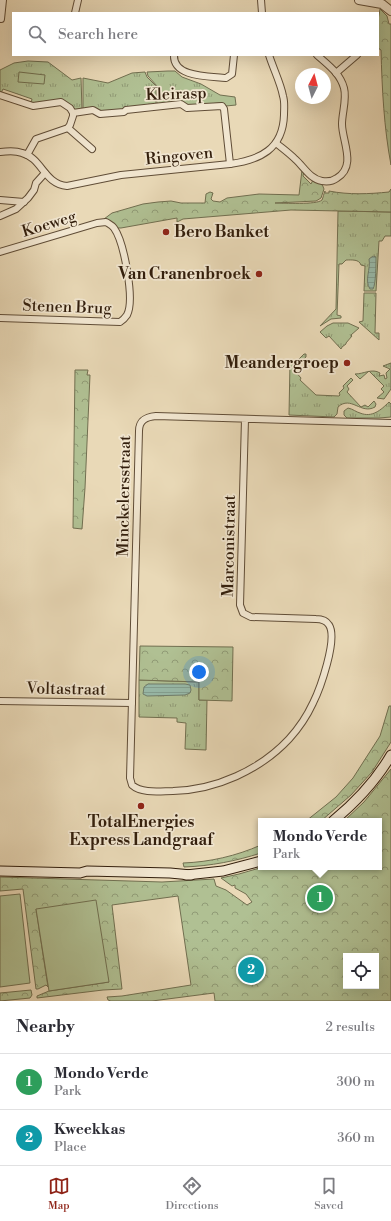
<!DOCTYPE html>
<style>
:root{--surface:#fff;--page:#f7f7f7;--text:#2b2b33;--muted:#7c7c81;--line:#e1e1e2;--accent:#8f2418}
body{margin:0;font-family:"Libre Bodoni",serif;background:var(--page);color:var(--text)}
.controls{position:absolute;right:12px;bottom:12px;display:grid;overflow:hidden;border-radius:0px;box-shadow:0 4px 16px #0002}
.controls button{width:36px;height:36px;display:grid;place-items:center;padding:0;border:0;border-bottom:1px solid var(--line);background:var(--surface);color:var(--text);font:20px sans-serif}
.compass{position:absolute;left:295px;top:68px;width:36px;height:36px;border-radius:50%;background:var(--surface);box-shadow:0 4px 16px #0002;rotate:6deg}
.you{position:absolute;left:199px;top:672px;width:14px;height:14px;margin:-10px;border:3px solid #fff;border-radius:50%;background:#1a73e8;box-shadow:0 0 0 6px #1a73e833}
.badge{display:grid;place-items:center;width:26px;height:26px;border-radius:50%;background:var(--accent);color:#fff;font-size:13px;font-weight:700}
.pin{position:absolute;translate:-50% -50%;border:2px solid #fff;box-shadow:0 1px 4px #0006}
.popup{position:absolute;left:258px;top:818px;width:124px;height:52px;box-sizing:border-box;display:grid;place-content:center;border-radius:0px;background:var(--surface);filter:drop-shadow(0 1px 3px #0005);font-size:13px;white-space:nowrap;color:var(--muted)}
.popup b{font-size:15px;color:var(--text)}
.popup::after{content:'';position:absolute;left:50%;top:100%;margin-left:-8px;border:8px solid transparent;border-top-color:var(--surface)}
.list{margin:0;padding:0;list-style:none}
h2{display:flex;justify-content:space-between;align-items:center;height:52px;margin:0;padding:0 16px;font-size:17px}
h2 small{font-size:13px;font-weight:400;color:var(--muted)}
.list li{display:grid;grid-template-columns:26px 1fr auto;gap:12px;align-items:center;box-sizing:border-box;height:56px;padding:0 16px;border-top:1px solid var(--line)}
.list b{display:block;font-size:15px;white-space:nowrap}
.list p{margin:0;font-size:13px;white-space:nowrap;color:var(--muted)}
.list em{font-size:13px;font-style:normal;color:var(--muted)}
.icon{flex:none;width:22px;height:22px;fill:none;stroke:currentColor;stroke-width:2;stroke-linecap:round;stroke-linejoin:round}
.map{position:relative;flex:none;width:391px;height:1001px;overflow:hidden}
.search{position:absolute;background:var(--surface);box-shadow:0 4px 16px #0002;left:12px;right:12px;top:12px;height:44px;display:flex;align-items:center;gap:10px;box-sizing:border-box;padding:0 14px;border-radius:0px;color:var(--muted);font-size:15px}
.sheet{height:164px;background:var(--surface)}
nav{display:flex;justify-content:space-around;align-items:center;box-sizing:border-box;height:56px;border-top:1px solid var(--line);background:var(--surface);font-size:11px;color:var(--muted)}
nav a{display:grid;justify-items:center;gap:2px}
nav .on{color:var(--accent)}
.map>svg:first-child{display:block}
.grass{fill:url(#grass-tufts);stroke:#716f50}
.forest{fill:url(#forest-crowns);stroke:#716f50;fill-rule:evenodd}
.pitch{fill:#b0c093;stroke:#716f50}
.water{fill:url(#water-rules);stroke:#6f7c6b}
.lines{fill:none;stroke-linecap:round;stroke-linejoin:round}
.minor-casing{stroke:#604d37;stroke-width:8}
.tertiary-casing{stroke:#604d37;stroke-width:10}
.secondary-casing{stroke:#321e0c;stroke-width:11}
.minor{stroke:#f1e6d0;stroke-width:6}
.tertiary{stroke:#f1e6d0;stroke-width:8}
.secondary{stroke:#f1e6d0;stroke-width:9}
.poi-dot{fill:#8f2418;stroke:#f1e6d0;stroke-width:1.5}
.labels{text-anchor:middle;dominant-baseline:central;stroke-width:3.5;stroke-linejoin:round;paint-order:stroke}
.street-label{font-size:16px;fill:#321e0c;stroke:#f1e6d0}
.poi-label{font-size:16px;font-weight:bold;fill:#321e0c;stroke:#f1e6d0;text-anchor:end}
</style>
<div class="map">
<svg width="391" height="1001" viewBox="0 0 391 1001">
<defs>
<pattern id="grass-tufts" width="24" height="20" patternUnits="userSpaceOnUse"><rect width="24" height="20" fill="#b0c093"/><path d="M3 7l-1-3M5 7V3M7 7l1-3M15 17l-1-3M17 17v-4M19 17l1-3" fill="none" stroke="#909b76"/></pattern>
<pattern id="forest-crowns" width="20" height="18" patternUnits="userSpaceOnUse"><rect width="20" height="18" fill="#b0c093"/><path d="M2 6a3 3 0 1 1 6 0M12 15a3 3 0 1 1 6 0" fill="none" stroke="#909b76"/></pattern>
<pattern id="water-rules" width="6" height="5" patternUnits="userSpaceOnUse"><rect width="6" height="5" fill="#98baaa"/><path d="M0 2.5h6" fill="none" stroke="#839f91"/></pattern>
</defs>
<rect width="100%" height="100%" fill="#e9d9b7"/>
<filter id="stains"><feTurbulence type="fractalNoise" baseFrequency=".005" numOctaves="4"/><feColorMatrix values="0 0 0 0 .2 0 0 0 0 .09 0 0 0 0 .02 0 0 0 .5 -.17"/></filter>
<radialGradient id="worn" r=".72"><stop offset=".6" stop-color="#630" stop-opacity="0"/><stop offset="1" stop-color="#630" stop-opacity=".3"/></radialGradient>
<g class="grass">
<polygon points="28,61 48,62 72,80 81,78 82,110 76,111 68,103 31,103 32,99 3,89 1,93 0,93 0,70 14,63"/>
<polygon points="168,71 175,71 182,77 201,84 220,95 235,97 236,105 226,106 222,103 219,103 187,106 157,105 157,86 148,76 147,72"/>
<polygon points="145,72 147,77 156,86 156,105 101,113 83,110 83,78 108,83 132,73"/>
<path d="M338,211l53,1v24h-6l-3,5h-3l-3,50h-12l1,-25 -4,-1c-2,-6 -9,-5 -15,-5l-4,4h-3l-2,51 4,1v2l-10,1 -11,7 16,-17z"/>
<polygon points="364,293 376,293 375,333 379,333 379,340 359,322 363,321"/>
<polygon points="333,323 348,323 359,328 351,335 352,336 346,343 346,344 342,347 341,349 329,336 326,338 320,332 327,326"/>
<path d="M304,354h2v3l-11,10 1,1 -2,2 7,8 -1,2 16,15 23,1 1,-1 -1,-2 5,-5 -1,-2 8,-8 2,2 -6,6 2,3 -2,3 14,15 4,-2 3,2 6,-6 2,3 -1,3c-14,8 -24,-12 -37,0l-1,7 -3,3 -45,-2 1,-53 3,3z"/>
<path d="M391,363v26l-7,10 -7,-1 7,-6 -3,-3 3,-3 -15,-15 -9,8 -5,-5c9,0 17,-6 25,-1l-1,3 5,-1 1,4 2,-1 -1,-5 4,-4 -7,-3z"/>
<path d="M389,402l2,2v13l-12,1h-32l-3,-3v-4l4,-3c5,1 8,4 12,5 12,5 21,-3 29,-11z"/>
<polygon points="139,680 199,682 199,700 207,700 206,750 185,749 186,723 177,722 177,718 139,717"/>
</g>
<g class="forest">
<path d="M380,9l7,7 2,8h2v141c-7,-37 -9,-76 -10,-115l-3,-2v-28z"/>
<path d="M302,170l2,1 -1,5 8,8 2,-4 9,4 2,5 -3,9 -5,3 -41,2c8,0 42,2 47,-3 1,-2 2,-7 3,-9v2h4v-2c20,4 40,3 60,1l2,-3v23l-100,-2 -108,9 -6,3v-4l-56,10h-4l-5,-6 -8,-3 8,-6 31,-9 15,-2 13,-1 10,2h24l1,-9 4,-2 3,1 -2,6 2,2 7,1 7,-4 32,-4 40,1z"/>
<polygon points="75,370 88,370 87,375 90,375 85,488 82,529 73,528"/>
<polygon points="140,646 233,647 232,701 199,700 199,682 139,680"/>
<polygon points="389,706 391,706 391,742 372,772 351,795 321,821 306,821 336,797 353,778 380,736"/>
<path d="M391,769v232h-176l-1,-8 -62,8h-41l-3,-1 -1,-3 15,-1 69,-11 -13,-89 -66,9 10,84 -19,1 -66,8v-2l12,-5 60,-9 -73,-73 12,78 -2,-2 -8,4h-2l-13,-100 -23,2v-14l162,5 52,-3 2,7 10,4 21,15 5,-3 -6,-8 -11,-6v-3l-3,1 -11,-8 18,-4 24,-7h116v-46h-35l20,-19zM346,956h30v30h-30z"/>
<path d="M261,845v8c-25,8 -50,13 -77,14l-1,-4c27,-1 53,-7 78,-18z"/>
<polygon points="31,990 32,995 30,998 0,1001 0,993"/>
</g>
<g class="pitch">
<polygon points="19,72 45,75 44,84 18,82"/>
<polygon points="20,894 30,983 0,987 0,896"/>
<polygon points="96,900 109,982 49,991 36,909"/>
</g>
<g class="water">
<path d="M373,256l3,1c0,6 0,27 -3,32h-3c-6,-9 1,-20 -1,-30z"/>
<polygon points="148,684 185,684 190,685 191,690 190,693 185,695 147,696 143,694 144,687"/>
</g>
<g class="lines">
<g class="minor-casing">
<g id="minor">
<polyline points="261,0 262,13"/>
<polyline points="75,13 78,0"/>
<polyline points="1,19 3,0"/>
<path d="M174,55c-1,23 36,21 52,23l6,-4 2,-19"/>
<polyline points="336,73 357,55"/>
<polyline points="0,95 33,106 61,102 70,108 73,113 73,116 70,125 68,128 36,139 27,155"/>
<polyline points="73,113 93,110 100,114 124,112 126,110 181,104 187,108 222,106 224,109 230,164"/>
<polyline points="68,128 92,149"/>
<path d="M276,143c6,5 13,10 19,16 9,8 15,20 27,22 6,1 11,0 15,-3 20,-12 5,-37 5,-54 0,-11 5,-25 2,-36 -4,-15 -16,-23 -27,-33"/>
<path d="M0,152c7,-1 15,-2 22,1 20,5 22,31 45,33l54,-11 109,-11c30,-4 53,-15 54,-49 0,-6 1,-13 -1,-19 -2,-12 -10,-28 -14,-41"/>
<polyline points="0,200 24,202"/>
<polyline points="0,216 16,209 28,198 34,190 36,183 45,173"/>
<path d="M0,252l97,-29 9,-1c3,2 6,3 8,6 10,14 21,72 13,87 -2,3 -4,5 -7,7l-120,-4"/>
<path d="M245,419l-5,186 3,8 8,4 65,2c5,0 10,1 13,6 9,14 -9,64 -16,78 -6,13 -14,25 -24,36 -29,31 -73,51 -116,52 -12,0 -31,3 -41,-6l-2,-7 9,-347c0,-11 7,-14 17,-15l235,7"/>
<polyline points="0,701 132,703"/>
</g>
</g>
<g class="tertiary-casing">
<polyline id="tertiary" points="359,0 382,4 391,11"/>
</g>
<g class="secondary-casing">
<g id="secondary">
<path d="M333,821c23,-19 43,-40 58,-66"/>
<polyline points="0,871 80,873 87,871 170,873 191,875"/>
<polyline points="186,875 223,871 261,861"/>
</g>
</g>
<use href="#minor" class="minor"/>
<use href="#tertiary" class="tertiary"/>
<use href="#secondary" class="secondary"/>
</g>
<g class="poi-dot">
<circle cx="166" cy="232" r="4"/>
<circle cx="259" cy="274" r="4"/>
<circle cx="347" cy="363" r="4"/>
<circle cx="141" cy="806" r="4"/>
</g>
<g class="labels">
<g class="street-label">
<text transform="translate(176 94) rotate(-2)">Kleirasp</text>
<text transform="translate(179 156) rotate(-6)">Ringoven</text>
<text transform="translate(49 224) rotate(-17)">Koeweg</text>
<text transform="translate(67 307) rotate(2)">Stenen Brug</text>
<text transform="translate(124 496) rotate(-89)">Minckelersstraat</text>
<text transform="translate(229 546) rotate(-89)">Marconistraat</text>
<text transform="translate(66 689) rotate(1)">Voltastraat</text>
</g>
<g class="poi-label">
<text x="174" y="232" text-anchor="start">Bero Banket</text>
<text x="251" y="274">Van Cranenbroek</text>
<text x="339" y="363">Meandergroep</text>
<text x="141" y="822" text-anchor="middle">TotalEnergies<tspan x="141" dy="18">Express Landgraaf</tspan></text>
</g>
</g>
<rect width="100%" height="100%" filter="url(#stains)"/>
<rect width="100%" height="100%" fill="url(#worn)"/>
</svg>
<div class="controls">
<button><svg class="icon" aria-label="locate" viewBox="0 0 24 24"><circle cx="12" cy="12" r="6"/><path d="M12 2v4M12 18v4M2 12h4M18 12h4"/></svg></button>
</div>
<svg class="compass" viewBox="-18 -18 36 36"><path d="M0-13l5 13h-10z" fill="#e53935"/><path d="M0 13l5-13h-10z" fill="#7c7c81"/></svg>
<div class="you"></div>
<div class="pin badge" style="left:320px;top:898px;background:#2e9e5b">1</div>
<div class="popup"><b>Mondo Verde</b>Park</div>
<div class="pin badge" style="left:251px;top:970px;background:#0f9aa8">2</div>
<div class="search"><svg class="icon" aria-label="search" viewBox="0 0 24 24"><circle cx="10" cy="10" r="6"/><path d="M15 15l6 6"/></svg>Search here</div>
</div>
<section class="sheet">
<h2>Nearby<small>2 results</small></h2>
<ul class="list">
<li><span class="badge" style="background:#2e9e5b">1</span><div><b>Mondo Verde</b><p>Park</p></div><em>300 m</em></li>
<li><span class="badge" style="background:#0f9aa8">2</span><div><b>Kweekkas</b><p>Place</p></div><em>360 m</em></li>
</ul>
</section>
<nav>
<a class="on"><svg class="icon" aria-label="map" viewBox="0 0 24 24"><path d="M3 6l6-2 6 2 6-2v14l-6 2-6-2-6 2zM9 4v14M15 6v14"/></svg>Map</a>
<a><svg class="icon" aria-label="directions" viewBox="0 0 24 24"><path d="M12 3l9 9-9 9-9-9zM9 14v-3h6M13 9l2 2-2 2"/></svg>Directions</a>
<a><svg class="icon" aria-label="saved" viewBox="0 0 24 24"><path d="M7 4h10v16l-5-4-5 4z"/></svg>Saved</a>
</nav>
